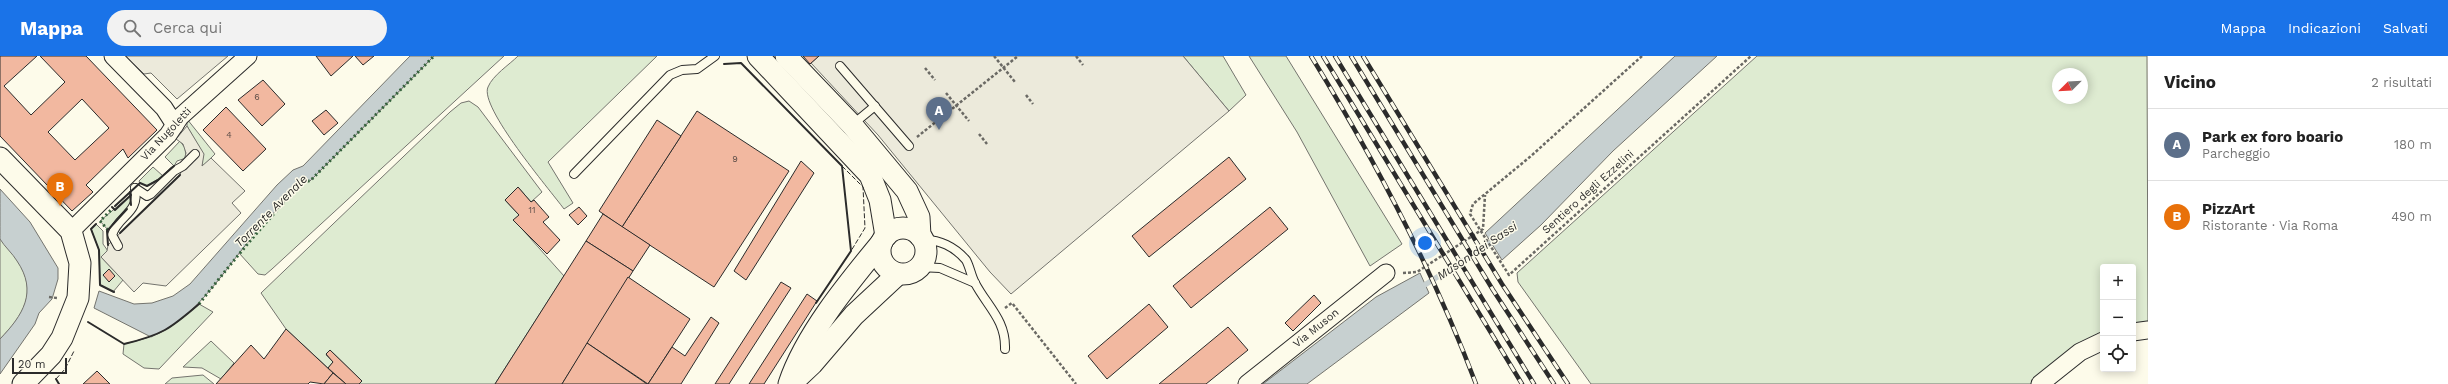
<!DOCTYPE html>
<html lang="it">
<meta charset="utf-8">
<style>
:root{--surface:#fff;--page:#f2f2f2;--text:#222;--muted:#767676;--line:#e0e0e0;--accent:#1a73e8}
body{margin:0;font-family:"Work Sans",sans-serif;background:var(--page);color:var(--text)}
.controls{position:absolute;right:12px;bottom:12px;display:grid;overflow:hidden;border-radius:4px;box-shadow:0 2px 10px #0003}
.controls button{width:36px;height:36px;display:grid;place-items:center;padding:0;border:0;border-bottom:1px solid var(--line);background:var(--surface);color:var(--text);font:20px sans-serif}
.compass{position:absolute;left:2052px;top:12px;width:36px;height:36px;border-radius:50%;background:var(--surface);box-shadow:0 2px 10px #0003;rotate:246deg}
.scale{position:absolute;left:12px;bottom:10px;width:55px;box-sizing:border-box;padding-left:4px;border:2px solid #2b2b2b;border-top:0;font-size:11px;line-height:14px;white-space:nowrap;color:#2b2b2b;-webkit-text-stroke:3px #fdfbea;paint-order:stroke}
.you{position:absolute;left:1425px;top:187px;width:14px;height:14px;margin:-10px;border:3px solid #fff;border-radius:50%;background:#1a73e8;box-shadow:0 0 0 6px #1a73e833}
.badge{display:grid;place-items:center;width:26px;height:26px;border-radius:50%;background:var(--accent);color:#fff;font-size:13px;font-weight:700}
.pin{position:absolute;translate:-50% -33px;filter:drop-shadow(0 1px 2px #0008)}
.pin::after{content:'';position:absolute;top:21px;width:14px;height:12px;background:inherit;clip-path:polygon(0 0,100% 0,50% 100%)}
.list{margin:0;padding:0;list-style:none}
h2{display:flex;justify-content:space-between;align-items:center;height:52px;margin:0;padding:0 16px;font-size:17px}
h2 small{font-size:13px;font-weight:400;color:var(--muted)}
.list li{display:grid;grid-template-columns:26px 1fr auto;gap:12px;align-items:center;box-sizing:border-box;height:72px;padding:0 16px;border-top:1px solid var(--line)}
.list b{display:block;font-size:15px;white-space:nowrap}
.list p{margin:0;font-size:13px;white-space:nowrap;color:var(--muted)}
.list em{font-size:13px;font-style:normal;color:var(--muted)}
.icon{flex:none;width:22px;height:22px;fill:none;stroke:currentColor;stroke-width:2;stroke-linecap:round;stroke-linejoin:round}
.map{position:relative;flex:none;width:2148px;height:328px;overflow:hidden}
header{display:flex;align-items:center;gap:24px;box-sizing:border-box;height:56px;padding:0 20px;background:var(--accent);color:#fff}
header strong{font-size:19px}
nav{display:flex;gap:22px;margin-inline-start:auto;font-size:14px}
.search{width:280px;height:36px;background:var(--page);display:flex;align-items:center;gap:10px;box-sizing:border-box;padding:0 14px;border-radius:22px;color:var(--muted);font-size:15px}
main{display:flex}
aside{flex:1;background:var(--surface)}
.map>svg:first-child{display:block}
.green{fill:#deebd1;stroke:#74746e;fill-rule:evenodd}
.parking{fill:#eceadb;stroke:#74746e}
.water{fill:#c7d0d0;stroke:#74746e}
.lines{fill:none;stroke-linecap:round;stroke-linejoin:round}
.stream{stroke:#c7d0d0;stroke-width:5.5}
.building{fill:#f2b8a0;stroke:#2b2b2b;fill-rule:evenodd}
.service-casing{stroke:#2b2b2b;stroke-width:10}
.minor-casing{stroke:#2b2b2b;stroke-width:19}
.tertiary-casing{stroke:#2b2b2b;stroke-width:23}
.path{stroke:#6a6964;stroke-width:2.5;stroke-dasharray:3 2;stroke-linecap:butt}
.service{stroke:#fdfbea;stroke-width:8}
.minor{stroke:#fdfbea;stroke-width:17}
.tertiary{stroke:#fdfbea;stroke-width:21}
.rail-casing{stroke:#2b2b2b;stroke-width:4.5}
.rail{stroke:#fdfbea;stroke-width:3;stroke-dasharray:9;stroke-linecap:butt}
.hedge{stroke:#34623c;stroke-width:3;stroke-dasharray:2 3;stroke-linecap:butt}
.fence{stroke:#2b2b2b;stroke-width:1;stroke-dasharray:5 2;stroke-linecap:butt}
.wall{stroke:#2b2b2b;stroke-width:2}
.labels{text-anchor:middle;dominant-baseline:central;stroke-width:3;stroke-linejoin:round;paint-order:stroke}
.number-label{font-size:9px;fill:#5d4e48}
.street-label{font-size:11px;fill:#2b2b2b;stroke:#fdfbea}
.water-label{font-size:12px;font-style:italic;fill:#2b2b2b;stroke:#fdfbea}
</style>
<header>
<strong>Mappa</strong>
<div class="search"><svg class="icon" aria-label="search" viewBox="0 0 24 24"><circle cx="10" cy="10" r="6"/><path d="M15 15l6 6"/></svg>Cerca qui</div>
<nav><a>Mappa</a><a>Indicazioni</a><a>Salvati</a></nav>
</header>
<main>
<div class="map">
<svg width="2148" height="328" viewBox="0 0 2148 328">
<rect width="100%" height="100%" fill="#fdfbea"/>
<g class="green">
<path d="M434,0h70l-232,213 -7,6 -7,-1 -19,-21c20,-26 43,-49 66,-72h5z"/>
<path d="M518,0h139l-109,106 25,41 -9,6c-14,-19 -85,-102 -76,-122 5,-12 21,-22 30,-31z"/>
<polygon points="1183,0 1223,0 1246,39 1229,55"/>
<polygon points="1249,0 1286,0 1402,188 1370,210 1297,76"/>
<path d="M1757,0h390l1,270 -15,3v-62h-30v69l-71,48h-441l-73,-102 -1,-9zM2058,18h24v24h-24z"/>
<polygon points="469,45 478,51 542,136 531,146 518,131 505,144 519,159 514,164 564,220 495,328 359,328 362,325 330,294 326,299 333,306 328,312 286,273 261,237 450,56 461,47"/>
<polygon points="187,63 215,98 202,111 203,98 187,70"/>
<polygon points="180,85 185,92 186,102 177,105 174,110 165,101"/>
<polygon points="153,111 163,120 147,130 140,127 139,125"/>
<polygon points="131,139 131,149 108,174 100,165"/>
<polygon points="96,168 103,175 103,188 108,195 101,201 123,224 113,236 100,229 99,194 91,173"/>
<path d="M0,182c35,39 38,63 0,101z"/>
<path d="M199,248l14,8 -54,57 -15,-1 -21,-14 1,-10c38,-9 46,-15 75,-40z"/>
<polygon points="211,285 234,307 221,323 202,312 183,311"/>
<polygon points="203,319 214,328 165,328 172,322"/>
</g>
<g class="parking">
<polygon points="125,0 228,0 177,43 151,17 144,18"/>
<polygon points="819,0 1183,0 1229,55 1011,238 990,216 878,79 811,7"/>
<polygon points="187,70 204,98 202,110 211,102 245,135 232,147 241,157 166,230 143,227 134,236 101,201 107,195 108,189 180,119 186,97 183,88 176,83"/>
</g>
<g class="water">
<path d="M410,0h24l-124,125h-5c-19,20 -40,39 -57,61 -30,37 -52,75 -97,95l-57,-29 5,-17 35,13 18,-1 21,-7 17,-12 87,-99 16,-15 10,-4z"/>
<polygon points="1675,0 1717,0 1613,95 1541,169 1502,204 1485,177"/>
<path d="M0,133l30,33 28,46v11l-6,20 -13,14 -4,11 -35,50v-35c23,-24 38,-47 17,-78 -4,-7 -13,-15 -17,-22 0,-6 0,-41 0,-50z"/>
<polygon points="1420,217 1429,237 1307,328 1263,328 1376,241"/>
</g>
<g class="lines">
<polyline class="stream" points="1420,232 1497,183"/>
</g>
<g class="building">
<path d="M0,0h37l-33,30 27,29 34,-33 -25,-26h46l71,74 -29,28 -5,-9 -37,36 7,7 -21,19 -72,-75zM82,43l27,29 -34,32 -27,-28z"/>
<polygon points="316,0 353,0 331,20"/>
<polygon points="355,0 374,0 363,9"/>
<polygon points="803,0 819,0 810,8"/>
<polygon points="263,24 285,48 262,70 238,44"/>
<polygon points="226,51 266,93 243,115 203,74"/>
<polygon points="326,54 338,67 324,79 312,65"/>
<polygon points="697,55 789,115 714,231 622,171"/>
<polygon points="657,64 681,80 622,171 599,155"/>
<polygon points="1229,101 1246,123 1149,201 1132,180"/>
<polygon points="801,105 814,117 746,224 734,215"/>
<polygon points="518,131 531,146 534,144 549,161 543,166 560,184 547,198 513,164 519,159 505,144"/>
<polygon points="579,151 587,160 578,169 569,159"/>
<polygon points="1270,151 1288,173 1191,252 1173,230"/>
<polygon points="603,158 650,189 633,215 586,185"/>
<polygon points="586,185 633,215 562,328 495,328"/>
<polygon points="109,213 115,220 109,226 103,219"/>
<polygon points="628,221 690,263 648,328 587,287"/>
<polygon points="781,226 791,232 729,328 715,328"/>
<polygon points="807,238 817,245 764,328 749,328"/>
<polygon points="1314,239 1321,247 1293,275 1285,267"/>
<polygon points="1149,248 1168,271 1107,323 1088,300"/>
<polygon points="711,261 719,267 681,328 648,328 672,291 685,300"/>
<polygon points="1228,271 1248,294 1206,328 1159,328"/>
<polygon points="286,273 333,317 324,328 310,326 308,328 216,328 251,289 264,303"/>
<polygon points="587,287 647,328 562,328"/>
<polygon points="330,294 362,325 359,328 346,328 328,312 333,306 326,298"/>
<polygon points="97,315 110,328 83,328"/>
<polygon points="333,317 346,328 324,328"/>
</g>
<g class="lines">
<g class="service-casing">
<g id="service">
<polyline points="840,10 909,90"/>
<polyline points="852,69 875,50"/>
<polyline points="574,118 670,19 682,14 697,13 715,0"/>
<polyline points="135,132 147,140 151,138 174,115 183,110 195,98"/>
<path d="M923,184c16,-1 32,7 43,20 4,7 5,16 9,23 12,23 31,37 30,66"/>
<path d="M118,190l-6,-11c6,-20 28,-21 23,-47"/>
<polyline points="919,211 940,212 975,227"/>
</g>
</g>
<g class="minor-casing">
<g id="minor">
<polyline points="113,0 164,52 175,69"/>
<polyline points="71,175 168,79 180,61 248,0"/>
<polyline points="2133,276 2148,274"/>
<polyline points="1247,328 1386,217"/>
<polyline points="2040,328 2080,296 2103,285"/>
</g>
</g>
<g class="tertiary-casing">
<g id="tertiary">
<polyline points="758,0 870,119 880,144 886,180"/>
<polyline points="786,0 852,69 907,135 919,161 920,180"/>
<polyline points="0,102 71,175 80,207 78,242 62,282 51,299 23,328"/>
<circle cx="903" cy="195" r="23"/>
<polyline points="795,324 812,308 854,259 898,218"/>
<path d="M789,328c16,-49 60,-102 93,-142"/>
</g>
</g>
<g class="path">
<polyline points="994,0 1015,26"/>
<polyline points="1076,0 1083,9"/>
<polyline points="1642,0 1531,100 1473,148 1470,158 1509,219 1751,0"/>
<polyline points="925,12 935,24"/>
<polyline points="946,37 969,65"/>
<polyline points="1026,39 1033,48"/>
<polyline points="979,78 987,88"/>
<polyline points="917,81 1018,0"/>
<polyline points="1403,217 1417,216 1483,173 1485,139"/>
<polyline points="49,241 57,242"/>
<polyline points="1005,252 1012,247 1076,328"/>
</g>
<use href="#service" class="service"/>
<use href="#minor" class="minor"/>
<use href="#tertiary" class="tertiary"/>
<g class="rail-casing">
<g id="rail">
<path d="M1311,0c64,104 122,214 165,328"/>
<polyline points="1323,0 1522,328"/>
<polyline points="1335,0 1534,328"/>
<polyline points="1351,0 1493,234 1554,328"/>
<polyline points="1363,0 1502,228 1568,328"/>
</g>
</g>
<use href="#rail" class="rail"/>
<g class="hedge">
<polyline points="108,174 100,165 113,152"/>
<path d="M199,248c34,-43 67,-84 106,-123h5l124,-125"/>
</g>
<g class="fence">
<polyline points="842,110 863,131 865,172 851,195"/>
<polyline points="56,323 65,313 74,295"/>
</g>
<g class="wall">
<polyline points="724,8 741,7 842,110 851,195 816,247"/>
<polyline points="130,136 131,149"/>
<polyline points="115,150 140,127 147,130 158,124 174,110"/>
<polyline points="112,151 115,154 131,139"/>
<polyline points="96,168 91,173 99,194 100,229 114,236"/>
<polyline points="120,177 180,119"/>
<polyline points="108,189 107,175 127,153"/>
<path d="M88,266l36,22c38,-9 46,-15 75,-40"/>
<polyline points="56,323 59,328"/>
</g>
</g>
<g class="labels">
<g class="number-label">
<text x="257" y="41">6</text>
<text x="229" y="79">4</text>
<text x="735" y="103">9</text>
<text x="532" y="154">11</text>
</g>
<g class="street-label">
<text transform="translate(166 78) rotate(-47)">Via Nugoletti</text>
<text transform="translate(1588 136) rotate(-42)">Sentiero degli Ezzelini</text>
<text transform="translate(1316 272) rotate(-39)">Via Muson</text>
</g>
<g class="water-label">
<text transform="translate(271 155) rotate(-45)">Torrente Avenale</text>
<text transform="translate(1477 195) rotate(-34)">Muson dei Sassi</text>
</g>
</g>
</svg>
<div class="controls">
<button>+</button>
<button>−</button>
<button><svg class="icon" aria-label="locate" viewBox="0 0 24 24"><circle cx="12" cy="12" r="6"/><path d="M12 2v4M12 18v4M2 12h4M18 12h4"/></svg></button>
</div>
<svg class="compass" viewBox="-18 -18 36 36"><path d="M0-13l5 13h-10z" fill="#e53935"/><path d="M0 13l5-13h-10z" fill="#767676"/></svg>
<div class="scale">20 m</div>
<div class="you"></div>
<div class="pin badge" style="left:939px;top:74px;background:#5c6f8a">A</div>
<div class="pin badge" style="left:60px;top:150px;background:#e8710a">B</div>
</div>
<aside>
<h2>Vicino<small>2 risultati</small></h2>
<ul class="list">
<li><span class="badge" style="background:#5c6f8a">A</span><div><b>Park ex foro boario</b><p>Parcheggio</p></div><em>180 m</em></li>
<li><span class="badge" style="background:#e8710a">B</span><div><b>PizzArt</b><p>Ristorante · Via Roma</p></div><em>490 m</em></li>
</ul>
</aside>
</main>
